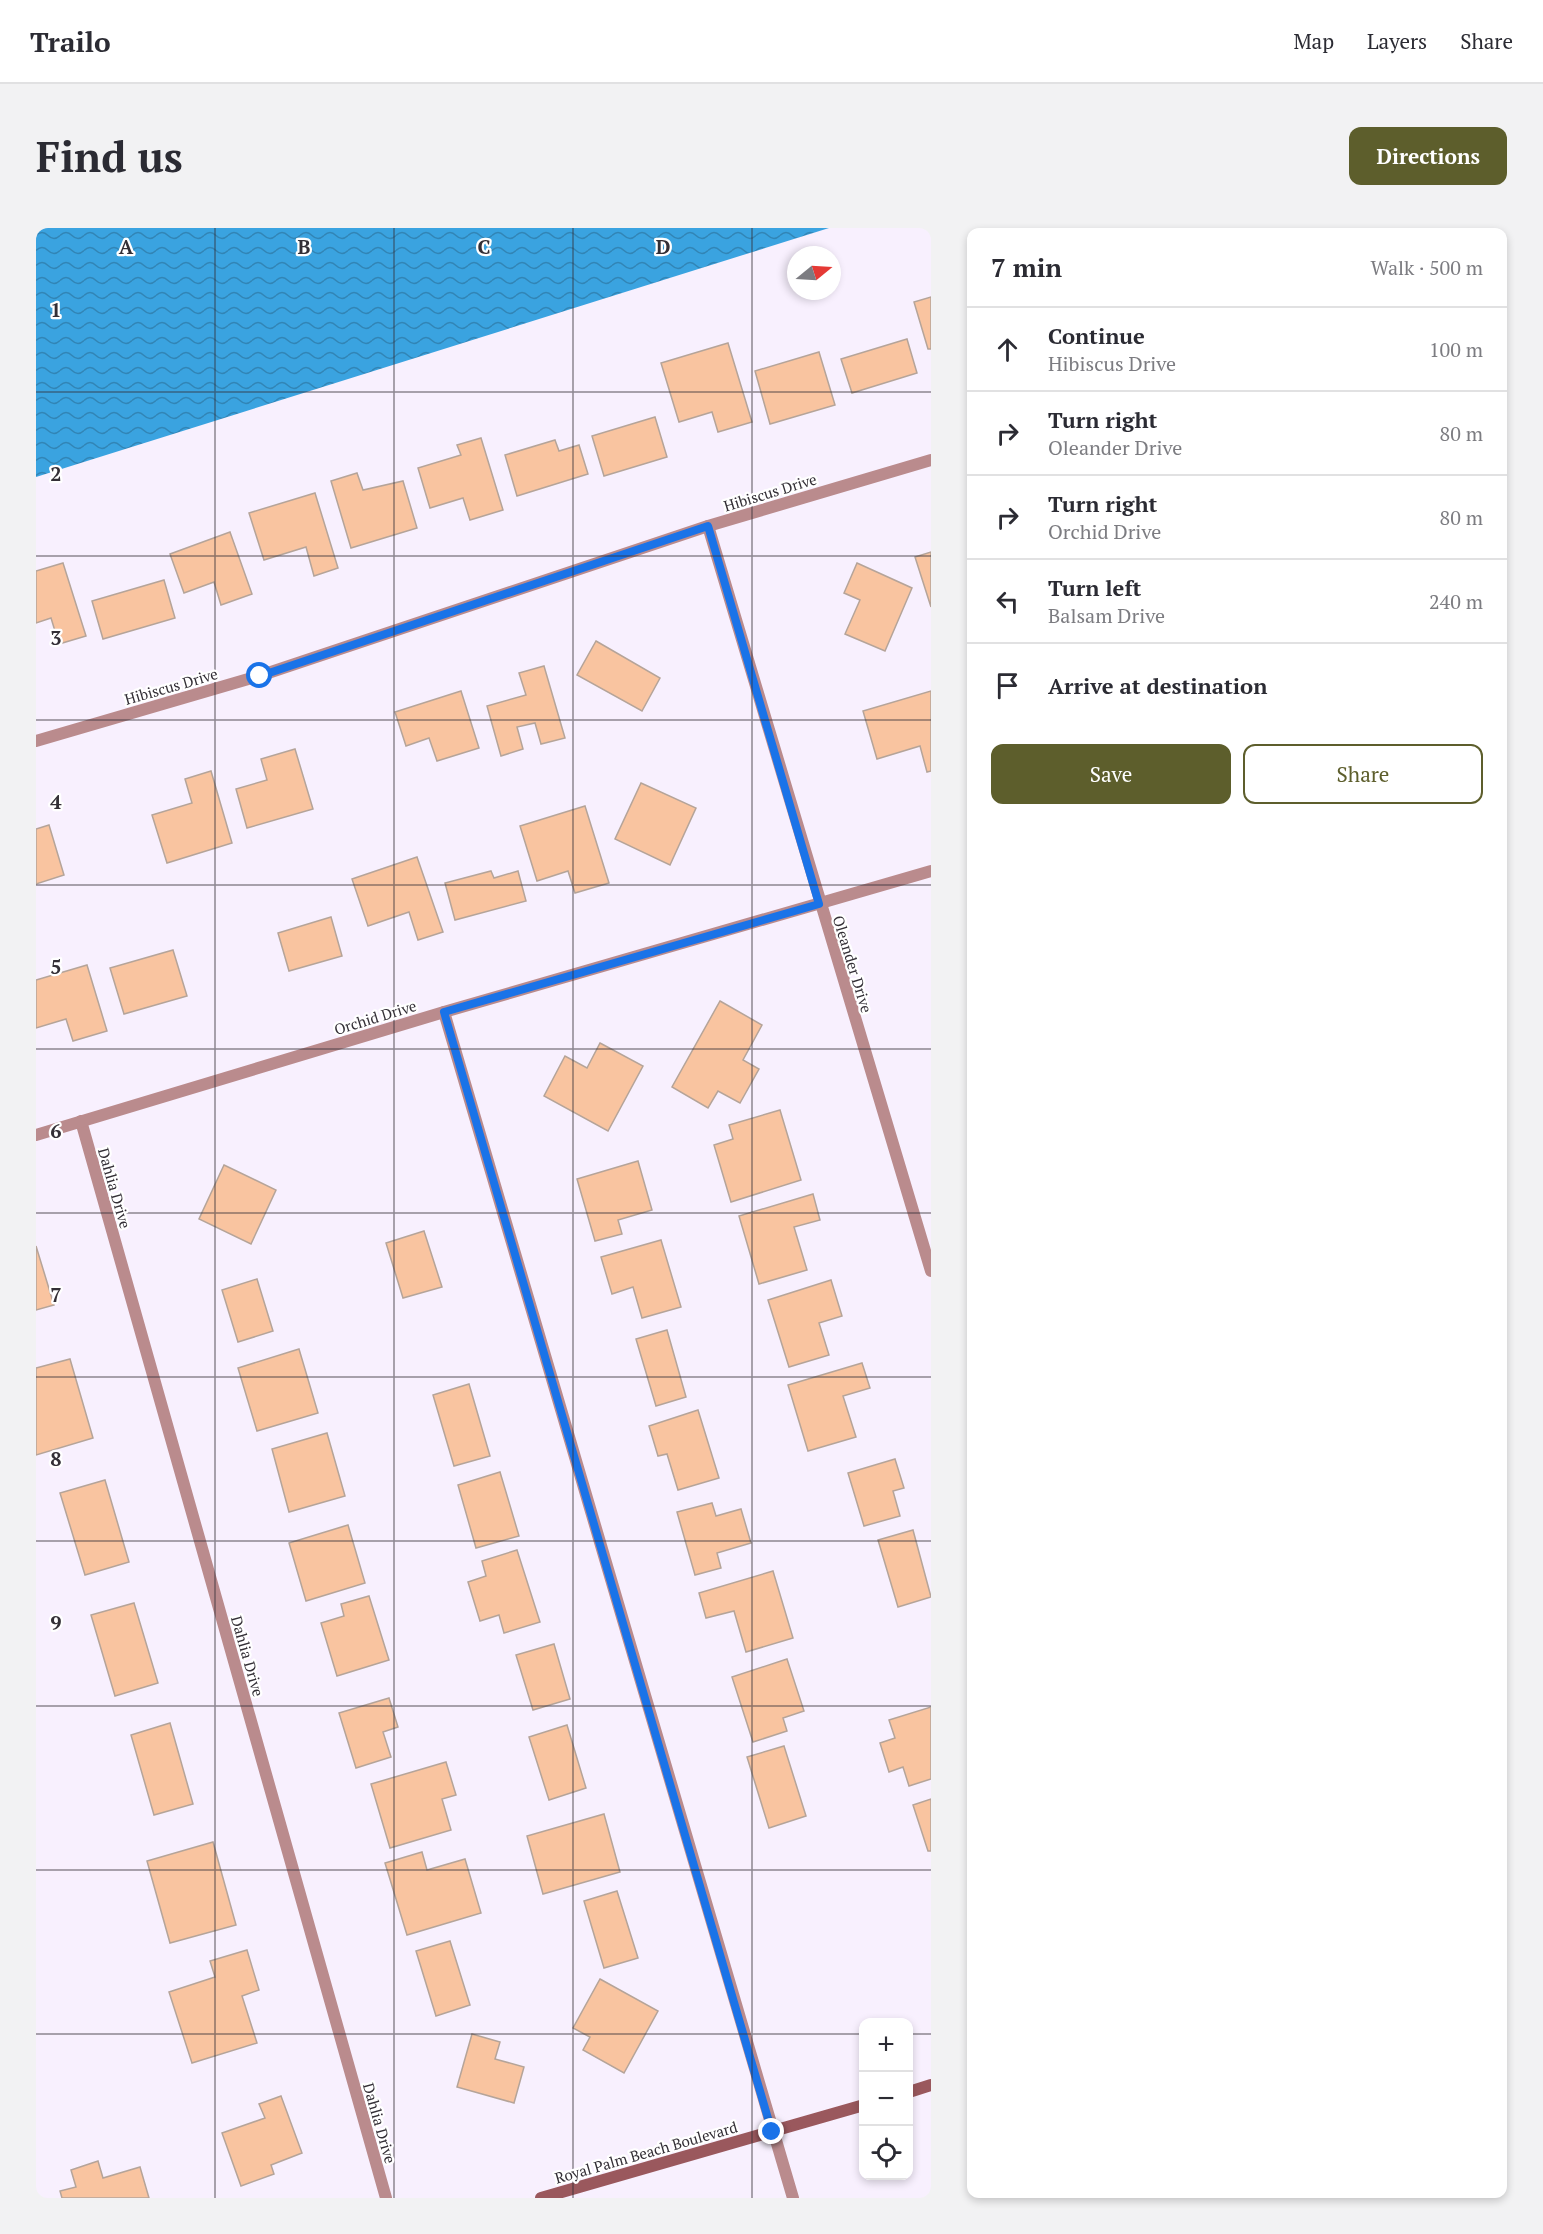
<!DOCTYPE html>
<meta charset="utf-8">
<style>
:root{--surface:#fff;--page:#f2f2f3;--text:#2b2b33;--muted:#7c7c81;--line:#e1e1e2;--accent:#5d5e2c}
body{margin:0;font-family:"PT Serif",serif;background:var(--page);color:var(--text)}
.controls{position:absolute;right:18px;bottom:18px;display:grid;overflow:hidden;border-radius:12px;box-shadow:0 3px 9px #0003}
.controls button{width:54px;height:54px;display:grid;place-items:center;padding:0;border:0;border-bottom:2px solid var(--line);background:var(--surface);color:var(--text);font:30px sans-serif}
.compass{position:absolute;left:751px;top:18px;width:54px;height:54px;border-radius:50%;background:var(--surface);box-shadow:0 3px 9px #0003;rotate:72deg}
.stop{position:absolute;width:18px;height:18px;margin:-14px;border:4px solid #1a73e8;border-radius:50%;background:#fff}
.stop.end{background:#1a73e8;border-color:#fff;box-shadow:0 2px 6px #0008}
.list{margin:0;padding:0;list-style:none}
h2{display:flex;justify-content:space-between;align-items:center;height:78px;margin:0;padding:0 24px;font-size:26px}
h2 small{font-size:20px;font-weight:400;color:var(--muted)}
.list li{display:grid;grid-template-columns:39px 1fr auto;gap:18px;align-items:center;box-sizing:border-box;height:84px;padding:0 24px;border-top:2px solid var(--line)}
.list b{display:block;font-size:22px;white-space:nowrap}
.list p{margin:0;font-size:20px;white-space:nowrap;color:var(--muted)}
.list em{font-size:20px;font-style:normal;color:var(--muted)}
.actions{display:flex;gap:12px;padding:18px 24px}
.actions a{flex:1;padding:14px 0;border:2px solid var(--accent);border-radius:12px;text-align:center;font-size:21px;color:var(--accent)}
.actions .main{background:var(--accent);color:#fff}
.icon{flex:none;width:33px;height:33px;fill:none;stroke:currentColor;stroke-width:2;stroke-linecap:round;stroke-linejoin:round}
.map{position:relative;flex:none;width:895px;height:1970px;overflow:hidden;border-radius:12px}
header{display:flex;align-items:center;gap:36px;box-sizing:border-box;height:84px;padding:0 30px;background:var(--surface);border-bottom:2px solid var(--line)}
header strong{font-size:28px}
nav{display:flex;gap:33px;margin-inline-start:auto;font-size:21px}
.intro{display:flex;align-items:center;justify-content:space-between;box-sizing:border-box;height:144px;padding:0 36px}
h1{margin:0;font-size:42px}
.button{padding:15px 27px;border-radius:12px;background:var(--accent);color:#fff;font-size:21px;font-weight:700}
main{display:flex;gap:36px;padding:0 36px}
aside{flex:1;background:var(--surface);border-radius:12px;box-shadow:0 3px 9px #0003}
.map>svg:first-child{display:block}
.water{fill:url(#water-waves)}
.building{fill:#f9c4a0;stroke:#b5a499;stroke-width:1.5}
.lines{fill:none;stroke-linecap:round;stroke-linejoin:round}
.street{stroke:#ba8b8d;stroke-width:12}
.secondary{stroke:#9a585d;stroke-width:12}
.route{stroke:#1a73e8;stroke-width:8}
.grid{fill:none;stroke:#332f36;stroke-width:1.5;stroke-opacity:0.55}
.labels{text-anchor:middle;dominant-baseline:central;stroke-width:4.5;stroke-linejoin:round;paint-order:stroke}
.street-label{font-size:15px;fill:#332f36;stroke:#fff}
.grid-label{font-size:20px;text-anchor:middle;font-weight:bold;fill:#332f36;stroke:#fff;stroke-width:4.5;stroke-linejoin:round;paint-order:stroke}
</style>
<header>
<strong>Trailo</strong>
<nav><a>Map</a><a>Layers</a><a>Share</a></nav>
</header>
<div class="intro"><h1>Find us</h1><a class="button">Directions</a></div>
<main>
<div class="map">
<svg width="895" height="1970" viewBox="0 0 895 1970">
<defs>
<pattern id="water-waves" width="16" height="10" patternUnits="userSpaceOnUse" patternTransform="scale(1.5)"><rect width="16" height="10" fill="#3aa3e0"/><path d="M0 5q4-4 8 0t8 0" fill="none" stroke="#3185b6"/></pattern>
</defs>
<rect width="100%" height="100%" fill="#f8f0fe"/>
<polygon class="water" points="0,0 793,0 0,249"/>
<g class="building">
<polygon points="895,69 895,121 892,121 878,74"/>
<polygon points="871,111 881,145 816,165 805,131"/>
<polygon points="692,115 716,194 682,204 676,184 643,194 625,135"/>
<polygon points="783,124 799,177 734,196 719,143"/>
<polygon points="619,189 631,229 568,248 556,208"/>
<polygon points="445,210 467,282 434,292 427,270 394,280 382,240 425,227 421,217"/>
<polygon points="519,212 523,223 543,217 552,246 481,268 469,227"/>
<polygon points="321,245 327,262 367,253 381,300 315,320 295,253"/>
<polygon points="279,265 302,340 278,348 270,319 228,332 213,285"/>
<polygon points="194,304 216,366 185,377 178,354 148,365 134,326"/>
<polygon points="895,324 895,379 879,329"/>
<polygon points="27,335 50,408 23,416 15,390 0,395 0,343"/>
<polygon points="821,335 876,360 849,423 809,406 824,372 808,365"/>
<polygon points="128,352 139,390 67,411 56,373"/>
<polygon points="560,413 624,450 606,483 541,447"/>
<polygon points="508,438 529,510 505,516 499,495 481,499 487,521 465,528 451,478 490,467 483,445"/>
<polygon points="425,463 443,520 401,533 393,510 370,518 359,484"/>
<polygon points="895,463 895,543 891,544 884,518 841,531 827,483"/>
<polygon points="259,521 277,581 211,600 200,561 231,552 225,531"/>
<polygon points="175,543 196,615 131,635 116,587 156,575 149,551"/>
<polygon points="605,555 660,580 634,637 579,611"/>
<polygon points="549,578 573,655 539,665 532,643 501,653 484,598"/>
<polygon points="13,597 28,647 0,656 0,601"/>
<polygon points="381,629 407,704 382,712 373,684 332,698 316,651"/>
<polygon points="455,643 458,650 482,643 490,673 419,692 409,655"/>
<polygon points="295,689 306,728 253,743 242,705"/>
<polygon points="137,722 151,768 88,786 74,740"/>
<polygon points="51,737 71,803 37,813 30,791 0,800 0,752"/>
<polygon points="684,773 726,797 707,832 723,841 704,875 682,863 672,880 636,859"/>
<polygon points="564,815 607,838 572,903 508,868 529,828 551,840"/>
<polygon points="744,882 765,952 695,974 678,917 697,911 693,897"/>
<polygon points="602,933 616,982 582,992 586,1006 559,1013 541,951"/>
<polygon points="188,937 240,962 215,1016 163,991"/>
<polygon points="777,966 784,992 758,999 771,1042 723,1056 703,988"/>
<polygon points="388,1003 406,1059 367,1070 350,1015"/>
<polygon points="625,1012 645,1079 606,1090 597,1059 576,1066 565,1029"/>
<polygon points="0,1018 18,1077 0,1082"/>
<polygon points="221,1051 237,1103 202,1114 186,1062"/>
<polygon points="795,1052 806,1088 783,1095 793,1127 753,1139 732,1072"/>
<polygon points="631,1102 650,1169 620,1178 600,1111"/>
<polygon points="263,1121 282,1185 221,1203 202,1140"/>
<polygon points="34,1131 57,1210 0,1227 0,1140"/>
<polygon points="826,1135 834,1160 807,1168 820,1209 772,1223 752,1157"/>
<polygon points="433,1156 454,1228 418,1238 397,1167"/>
<polygon points="662,1182 683,1250 642,1262 631,1226 622,1228 613,1198"/>
<polygon points="291,1205 309,1268 253,1284 236,1221"/>
<polygon points="859,1231 868,1260 857,1263 864,1288 828,1298 812,1245"/>
<polygon points="464,1244 483,1308 440,1320 422,1257"/>
<polygon points="69,1252 93,1334 49,1347 24,1265"/>
<polygon points="676,1275 680,1288 705,1281 715,1315 681,1325 685,1340 659,1347 641,1284"/>
<polygon points="312,1297 329,1355 270,1373 253,1315"/>
<polygon points="877,1302 895,1369 862,1379 842,1312"/>
<polygon points="481,1322 504,1394 468,1405 463,1387 444,1393 432,1354 450,1348 446,1333"/>
<polygon points="737,1343 757,1410 710,1424 698,1383 670,1390 663,1365"/>
<polygon points="333,1368 353,1432 301,1448 285,1395 308,1388 305,1376"/>
<polygon points="98,1375 122,1455 79,1468 55,1387"/>
<polygon points="518,1416 534,1471 497,1482 480,1427"/>
<polygon points="751,1431 768,1483 747,1490 751,1503 717,1514 696,1449"/>
<polygon points="353,1470 362,1499 347,1504 355,1529 320,1540 303,1485"/>
<polygon points="895,1479 895,1551 873,1558 867,1539 853,1544 844,1515 859,1510 853,1492"/>
<polygon points="134,1495 157,1576 118,1587 95,1507"/>
<polygon points="531,1497 550,1560 513,1572 493,1509"/>
<polygon points="748,1518 770,1588 733,1600 711,1529"/>
<polygon points="410,1534 420,1567 406,1571 415,1602 354,1620 335,1556"/>
<polygon points="895,1571 895,1623 892,1623 877,1577"/>
<polygon points="568,1586 584,1644 507,1666 491,1608"/>
<polygon points="177,1614 200,1697 134,1715 111,1633"/>
<polygon points="386,1624 391,1642 429,1631 445,1685 371,1707 349,1635"/>
<polygon points="581,1663 602,1730 568,1740 548,1673"/>
<polygon points="414,1713 434,1777 400,1788 380,1723"/>
<polygon points="211,1722 223,1762 206,1768 221,1815 156,1835 133,1764 179,1749 174,1733"/>
<polygon points="564,1751 622,1783 588,1845 547,1822 554,1809 537,1800"/>
<polygon points="436,1806 464,1814 459,1831 488,1839 478,1875 421,1859"/>
<polygon points="245,1868 266,1925 235,1937 238,1946 205,1958 186,1905 229,1890 223,1876"/>
<polygon points="62,1933 67,1950 104,1939 113,1970 26,1970 24,1963 40,1959 35,1942"/>
</g>
<g class="lines">
<g class="street">
<polyline points="672,298 895,1043"/>
<polyline points="0,513 223,448 672,298 895,232"/>
<polyline points="408,784 757,1970"/>
<polyline points="45,893 350,1970"/>
<polyline points="0,907 408,784 895,643"/>
</g>
<g class="secondary">
<polyline points="873,1864 895,1857"/>
<polyline points="505,1970 828,1877"/>
</g>
</g>
<g class="lines">
<polyline class="route" points="224,448 672,298 783,676 408,784 736,1904"/>
</g>
<path class="grid" d="M179,0v1970M358,0v1970M537,0v1970M716,0v1970M0,164h895M0,328h895M0,492h895M0,657h895M0,821h895M0,985h895M0,1149h895M0,1313h895M0,1478h895M0,1642h895M0,1806h828M873,1806h22"/>
<g class="labels">
<g class="street-label">
<text transform="translate(734 264) rotate(-17)">Hibiscus Drive</text>
<text transform="translate(135 458) rotate(-16)">Hibiscus Drive</text>
<text transform="translate(817 736) rotate(73)">Oleander Drive</text>
<text transform="translate(339 789) rotate(-17)">Orchid Drive</text>
<text transform="translate(79 960) rotate(74)">Dahlia Drive</text>
<text transform="translate(212 1428) rotate(74)">Dahlia Drive</text>
<text transform="translate(344 1895) rotate(74)">Dahlia Drive</text>
<text transform="translate(610 1924) rotate(-16)">Royal Palm Beach Boulevard</text>
</g>
</g>
<g class="grid-label">
<text x="90" y="26">A</text>
<text x="268" y="26">B</text>
<text x="448" y="26">C</text>
<text x="627" y="26">D</text>
<text x="20" y="89">1</text>
<text x="20" y="253">2</text>
<text x="20" y="417">3</text>
<text x="20" y="581">4</text>
<text x="20" y="746">5</text>
<text x="20" y="910">6</text>
<text x="20" y="1074">7</text>
<text x="20" y="1238">8</text>
<text x="20" y="1402">9</text>
</g>
</svg>
<div class="controls">
<button>+</button>
<button>−</button>
<button><svg class="icon" aria-label="locate" viewBox="0 0 24 24"><circle cx="12" cy="12" r="6"/><path d="M12 2v4M12 18v4M2 12h4M18 12h4"/></svg></button>
</div>
<svg class="compass" viewBox="-18 -18 36 36"><path d="M0-13l5 13h-10z" fill="#e53935"/><path d="M0 13l5-13h-10z" fill="#7c7c81"/></svg>
<div class="stop" style="left:224px;top:448px"></div>
<div class="stop end" style="left:736px;top:1904px"></div>
</div>
<aside>
<h2>7 min<small>Walk · 500 m</small></h2>
<ul class="list">
<li><svg class="icon" aria-label="ahead" viewBox="0 0 24 24"><path d="M12 20V5M6 11l6-6 6 6"/></svg><div><b>Continue</b><p>Hibiscus Drive</p></div><em>100 m</em></li>
<li><svg class="icon" aria-label="right" viewBox="0 0 24 24"><path d="M7 20v-9h11M14 6l5 5-5 5"/></svg><div><b>Turn right</b><p>Oleander Drive</p></div><em>80 m</em></li>
<li><svg class="icon" aria-label="right" viewBox="0 0 24 24"><path d="M7 20v-9h11M14 6l5 5-5 5"/></svg><div><b>Turn right</b><p>Orchid Drive</p></div><em>80 m</em></li>
<li><svg class="icon" aria-label="left" viewBox="0 0 24 24"><path d="M17 20v-9H6M10 6l-5 5 5 5"/></svg><div><b>Turn left</b><p>Balsam Drive</p></div><em>240 m</em></li>
<li><svg class="icon" aria-label="arrive" viewBox="0 0 24 24"><path d="M6 21V4h12l-3 4 3 4H6"/></svg><div><b>Arrive at destination</b></div></li>
</ul>
<div class="actions"><a class="main">Save</a><a>Share</a></div>
</aside>
</main>
